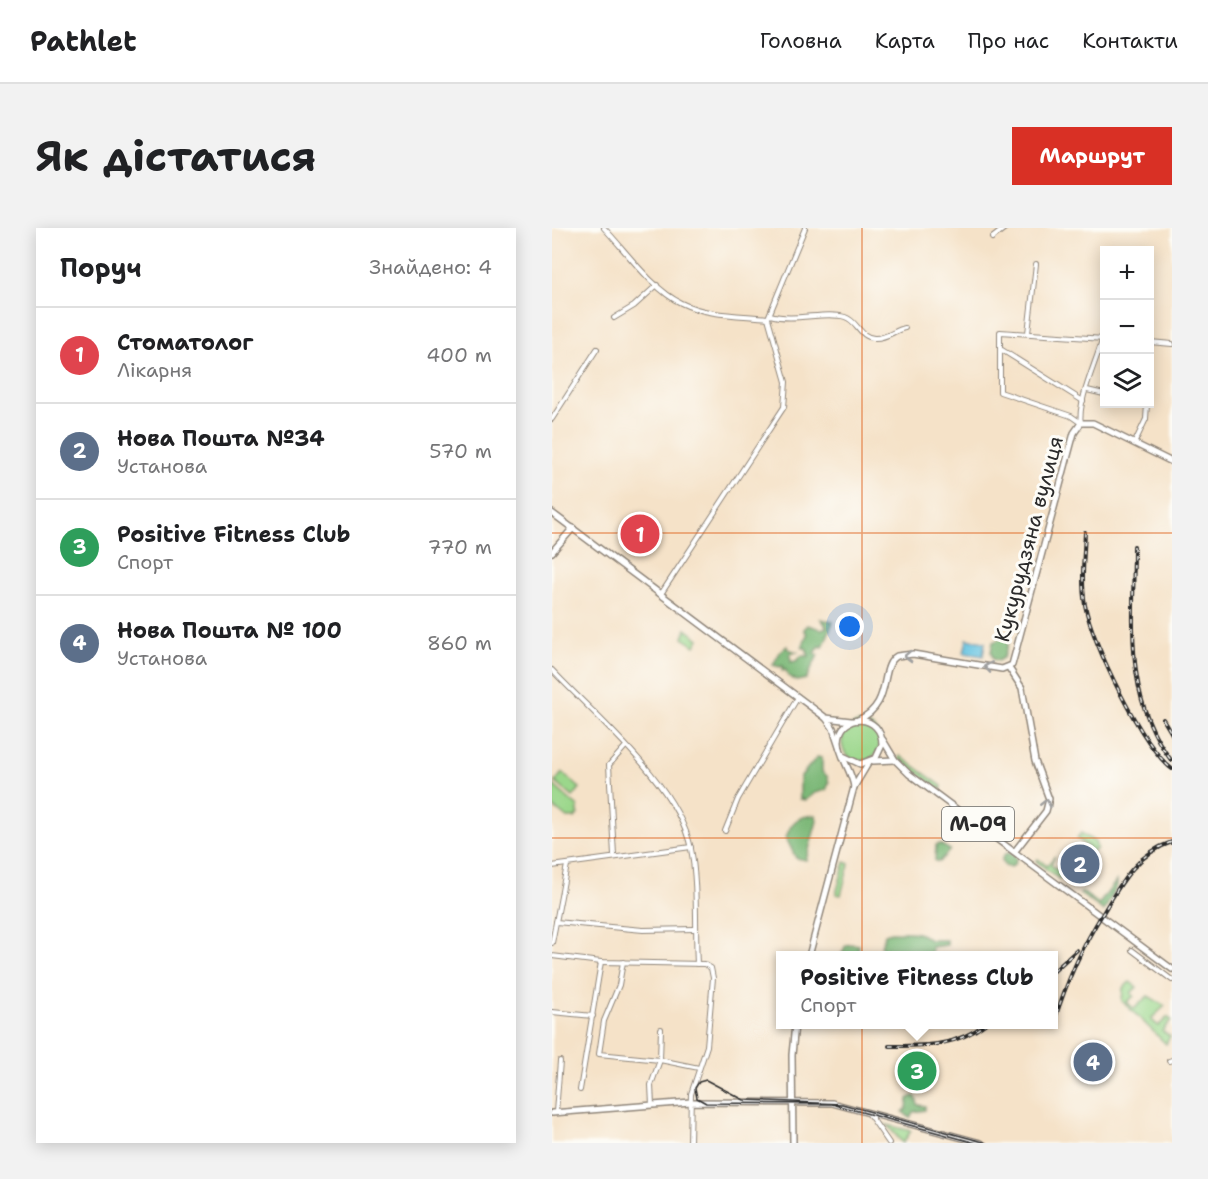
<!DOCTYPE html>
<html lang="uk">
<meta charset="utf-8">
<style>
:root{--surface:#fff;--page:#f2f2f2;--text:#202124;--muted:#757577;--line:#e0e0e0;--accent:#d93025}
body{margin:0;font-family:"Shantell Sans",sans-serif;background:var(--page);color:var(--text)}
.controls{position:absolute;right:18px;top:18px;display:grid;overflow:hidden;border-radius:0px;box-shadow:0 3px 15px #0003}
.controls button{width:54px;height:54px;display:grid;place-items:center;padding:0;border:0;border-bottom:2px solid var(--line);background:var(--surface);color:var(--text);font:30px sans-serif}
.you{position:absolute;left:298px;top:399px;width:21px;height:21px;margin:-15px;border:4px solid #fff;border-radius:50%;background:#1a73e8;box-shadow:0 0 0 9px #1a73e833}
.badge{display:grid;place-items:center;width:39px;height:39px;border-radius:50%;background:var(--accent);color:#fff;font-size:20px;font-weight:700}
.pin{position:absolute;translate:-50% -50%;border:3px solid #fff;box-shadow:0 2px 6px #0006}
.popup{position:absolute;left:224px;top:723px;width:282px;height:78px;box-sizing:border-box;display:grid;place-content:center;border-radius:0px;background:var(--surface);filter:drop-shadow(0 2px 4px #0005);font-size:20px;white-space:nowrap;color:var(--muted)}
.popup b{font-size:22px;color:var(--text)}
.popup::after{content:'';position:absolute;left:50%;top:100%;margin-left:-12px;border:12px solid transparent;border-top-color:var(--surface)}
.list{margin:0;padding:0;list-style:none}
h2{display:flex;justify-content:space-between;align-items:center;height:78px;margin:0;padding:0 24px;font-size:26px}
h2 small{font-size:20px;font-weight:400;color:var(--muted)}
.list li{display:grid;grid-template-columns:39px 1fr auto;gap:18px;align-items:center;box-sizing:border-box;height:96px;padding:0 24px;border-top:2px solid var(--line)}
.list b{display:block;font-size:22px;white-space:nowrap}
.list p{margin:0;font-size:20px;white-space:nowrap;color:var(--muted)}
.list em{font-size:20px;font-style:normal;color:var(--muted)}
.icon{flex:none;width:33px;height:33px;fill:none;stroke:currentColor;stroke-width:2;stroke-linecap:round;stroke-linejoin:round}
.map{position:relative;flex:none;width:620px;height:915px;overflow:hidden;border-radius:0px}
header{display:flex;align-items:center;gap:36px;box-sizing:border-box;height:84px;padding:0 30px;background:var(--surface);border-bottom:2px solid var(--line)}
header strong{font-size:28px}
nav{display:flex;gap:33px;margin-inline-start:auto;font-size:21px}
.intro{display:flex;align-items:center;justify-content:space-between;box-sizing:border-box;height:144px;padding:0 36px}
h1{margin:0;font-size:42px}
.button{padding:15px 27px;border-radius:0px;background:var(--accent);color:#fff;font-size:21px;font-weight:700}
main{display:flex;gap:36px;padding:0 36px}
aside{flex:1;background:var(--surface);border-radius:0px;box-shadow:0 3px 15px #0003}
.map>svg:first-child{display:block}
.green{fill:#9bd78b;stroke:#63815b;stroke-width:1.5}
.forest{fill:#7cb877;stroke:#547251;stroke-width:1.5}
.water{fill:#61c1e0;stroke:#467686;stroke-width:1.5}
.lines{fill:none;stroke-linecap:round;stroke-linejoin:round}
.minor-casing{stroke:#90867a;stroke-width:6}
.major-casing{stroke:#90867a;stroke-width:8}
.minor{stroke:#fff;stroke-width:4}
.major{stroke:#fff;stroke-width:5}
.tram{stroke:#2b2b2b;stroke-width:1.5}
.rail-casing{stroke:#2b2b2b;stroke-width:4}
.rail{stroke:#fdfcf7;stroke-width:1.5;stroke-dasharray:4.5;stroke-linecap:butt}
.oneway{stroke:#a0a0a0}
.grid{fill:none;stroke:#df570e;stroke-width:1.5;stroke-opacity:0.55}
.labels{text-anchor:middle;dominant-baseline:central;stroke-width:6;stroke-linejoin:round;paint-order:stroke}
.shield{fill:#fdfcf7;stroke:#6a6a68;stroke-width:1.5}
.shield-label{font-size:20px;font-weight:bold;fill:#2b2b2b}
.street-label{font-size:21px;fill:#2b2b2b;stroke:#fdfcf7}
</style>
<header>
<strong>Pathlet</strong>
<nav><a>Головна</a><a>Карта</a><a>Про нас</a><a>Контакти</a></nav>
</header>
<div class="intro"><h1>Як дістатися</h1><a class="button">Маршрут</a></div>
<main>
<aside>
<h2>Поруч<small>Знайдено: 4</small></h2>
<ul class="list">
<li><span class="badge" style="background:#e0444e">1</span><div><b>Стоматолог</b><p>Лікарня</p></div><em>400 m</em></li>
<li><span class="badge" style="background:#5c6f8a">2</span><div><b>Нова Пошта №34</b><p>Установа</p></div><em>570 m</em></li>
<li><span class="badge" style="background:#2e9e5b">3</span><div><b>Positive Fitness Club</b><p>Спорт</p></div><em>770 m</em></li>
<li><span class="badge" style="background:#5c6f8a">4</span><div><b>Нова Пошта № 100</b><p>Установа</p></div><em>860 m</em></li>
</ul>
</aside>
<div class="map">
<svg width="620" height="915" viewBox="0 0 620 915">
<rect width="100%" height="100%" fill="#fdfcf7"/>
<filter id="ink" filterUnits="userSpaceOnUse"><feTurbulence type="fractalNoise" baseFrequency=".0167" numOctaves="2"/><feDisplacementMap in="SourceGraphic" scale="12" xChannelSelector="R" yChannelSelector="G"/><feConvolveMatrix kernelMatrix="1 2 1 2 8 2 1 2 1" color-interpolation-filters="sRGB"/></filter>
<filter id="wash" filterUnits="userSpaceOnUse"><feTurbulence type="fractalNoise" baseFrequency=".008" numOctaves="4" result="noise"/><feDisplacementMap in="SourceGraphic" scale="24" xChannelSelector="R" yChannelSelector="G"/><feGaussianBlur stdDeviation="1.35" result="paint"/><feColorMatrix in="noise" values="0 0 0 0 0 0 0 0 0 0 0 0 0 0 0 0 0 1.4 0 .05"/><feComposite in="paint" operator="in"/></filter>
<g filter="url(#wash)">
<rect width="100%" height="100%" fill="#f5e2c8"/>
<g class="green">
<polygon points="134,401 147,411 143,418 131,410"/>
<circle cx="309" cy="514" r="19"/>
<polygon points="348,528 390,558 389,562 346,531"/>
<polygon points="10,545 28,560 21,569 3,554"/>
<polygon points="0,556 26,579 26,586 23,590 15,590 0,578"/>
<polygon points="529,605 543,614 545,620 541,624 525,610"/>
<polygon points="503,628 499,637 510,646 507,651 484,633 486,631 495,638"/>
<polygon points="293,634 297,636 289,667 284,666"/>
<polygon points="578,754 585,759 579,765 582,768 575,774 582,781 596,768 613,778 599,791 606,798 616,789 619,792 610,803 618,808 614,816 570,773 571,760"/>
<polygon points="335,897 359,903 351,915"/>
</g>
<g class="forest">
<polygon points="269,391 281,394 271,419 268,418 263,425 266,427 254,451 245,453 236,448 234,442 230,443 231,437 228,439 221,437 228,424 235,418 236,421 245,424 238,426 239,434 244,433 249,428 257,428 254,420 250,420 255,406 252,401 256,397 269,401 275,399"/>
<polygon points="452,409 457,413 452,429 446,433 441,431 439,424 441,414"/>
<polygon points="265,529 270,530 270,544 275,548 277,555 274,562 263,565 254,572 248,571 248,549"/>
<path d="M264,587l1,6 -11,39 -10,-2 -10,-20c5,-17 12,-22 30,-23z"/>
<polygon points="388,616 398,622 387,634 383,633 384,617"/>
<circle cx="457" cy="632" r="7"/>
<polygon points="565,652 565,658 552,683 528,666 530,664 547,676"/>
<path d="M339,704c13,1 29,-3 38,8h18v5l-16,2 1,4 -6,4h-41l-4,-9 4,-12z"/>
<polygon points="301,716 307,717 306,725 289,727 294,717"/>
<polygon points="361,868 364,869 366,877 373,878 373,882 361,884 358,890 351,884 355,880 356,871"/>
</g>
<polygon class="water" points="415,411 433,414 431,428 412,425"/>
</g>
<g filter="url(#ink)">
<g class="lines">
<g class="minor-casing">
<g id="minor">
<path d="M52,0c22,23 49,62 77,75 26,13 59,12 87,15"/>
<polyline points="440,10 453,0"/>
<path d="M218,87c24,7 56,-4 75,2 13,4 14,20 29,21 13,1 20,-8 31,-10"/>
<polyline points="62,90 82,78 105,57"/>
<polyline points="476,105 484,36"/>
<polyline points="598,114 620,116"/>
<polyline points="450,122 531,173"/>
<polyline points="535,162 552,166"/>
<polyline points="0,191 45,121"/>
<polyline points="529,195 519,188 448,164 448,104 552,111"/>
<path d="M529,195c-4,-19 14,-59 20,-79l3,-5"/>
<polyline points="583,214 594,191 595,176"/>
<polyline points="109,366 232,179 234,154 216,90 253,0"/>
<path d="M0,442c45,48 126,114 139,179 7,34 4,80 6,115"/>
<polyline points="173,603 186,571 246,469"/>
<polyline points="62,627 57,537 73,519"/>
<polyline points="0,638 139,619"/>
<polyline points="4,694 91,702 143,701"/>
<polyline points="0,715 15,637"/>
<polyline points="580,722 620,752"/>
<polyline points="0,728 49,734 152,736 159,740 161,750 155,818 139,866 138,915"/>
<polyline points="71,734 67,757 52,793 47,826 108,832 147,840"/>
<polyline points="0,784 41,788"/>
<polyline points="617,833 620,832"/>
<polyline points="28,862 49,734"/>
<polyline points="100,877 99,857 108,832 109,801"/>
<polyline points="4,884 8,833"/>
<polyline points="317,886 337,915"/>
</g>
</g>
<g class="major-casing">
<g id="major">
<polyline points="0,285 274,490 281,500 288,521"/>
<polyline points="0,324 21,300"/>
<polyline points="457,440 470,460 483,533 497,571 494,583 463,623"/>
<polyline points="274,490 299,493"/>
<path d="M306,492c36,-16 20,-53 39,-64l16,-2 89,15 10,-4 62,-232 7,-10h12l79,39"/>
<polyline points="331,512 343,532 357,546 620,741"/>
<path d="M291,528l17,8 16,-6 6,-13c1,-31 -43,-34 -43,-3 0,14 13,29 15,45"/>
<polyline points="321,533 343,532"/>
<polyline points="257,728 302,559 317,534"/>
<polyline points="0,885 139,874 280,875 429,915"/>
<polyline points="241,915 240,827 243,796"/>
</g>
</g>
<use href="#minor" class="minor"/>
<use href="#major" class="major"/>
<polyline class="tram" points="424,915 280,876 154,875 145,870 143,860 147,854 154,852 192,872 290,876 435,915"/>
<g class="rail-casing">
<g id="rail">
<path d="M533,304c-1,24 -4,49 0,73 7,38 57,141 87,164"/>
<path d="M582,318c0,75 -11,151 37,214"/>
<polyline points="611,491 620,506"/>
<polyline points="502,743 525,722"/>
<path d="M502,794c12,-39 27,-74 49,-109 18,-30 33,-59 69,-71"/>
<path d="M337,818c36,0 66,1 96,-22"/>
</g>
</g>
<use href="#rail" class="rail"/>
</g>
<defs><path id="oneway-chevron" d="M-2-3.5L2.5 0L-2 3.5" fill="none" stroke-width="1.6" stroke-linecap="round" stroke-linejoin="round" transform="scale(1.5)"/></defs>
<g class="oneway">
<use href="#oneway-chevron" transform="translate(356 428) rotate(178)"/>
<use href="#oneway-chevron" transform="translate(436 439) rotate(-171)"/>
<use href="#oneway-chevron" transform="translate(494 575) rotate(-77)"/>
</g>
</g>
<path class="grid" d="M310,0v915M0,305h620M0,610h620"/>
<g class="labels">
<rect class="shield" x="390" y="579" width="72" height="34" rx="4.5"/>
<g class="shield-label">
<text x="426" y="596">М-09</text>
</g>
<g class="street-label">
<text transform="translate(477 311) rotate(-75)">Кукурудзяна вулиця</text>
</g>
</g>
</svg>
<div class="controls">
<button>+</button>
<button>−</button>
<button><svg class="icon" aria-label="layers" viewBox="0 0 24 24"><path d="M12 4l9 5-9 5-9-5zM3 14l9 5 9-5"/></svg></button>
</div>
<div class="you"></div>
<div class="pin badge" style="left:88px;top:306px;background:#e0444e">1</div>
<div class="pin badge" style="left:528px;top:636px;background:#5c6f8a">2</div>
<div class="pin badge" style="left:365px;top:843px;background:#2e9e5b">3</div>
<div class="popup"><b>Positive Fitness Club</b>Спорт</div>
<div class="pin badge" style="left:541px;top:834px;background:#5c6f8a">4</div>
</div>
</main>
